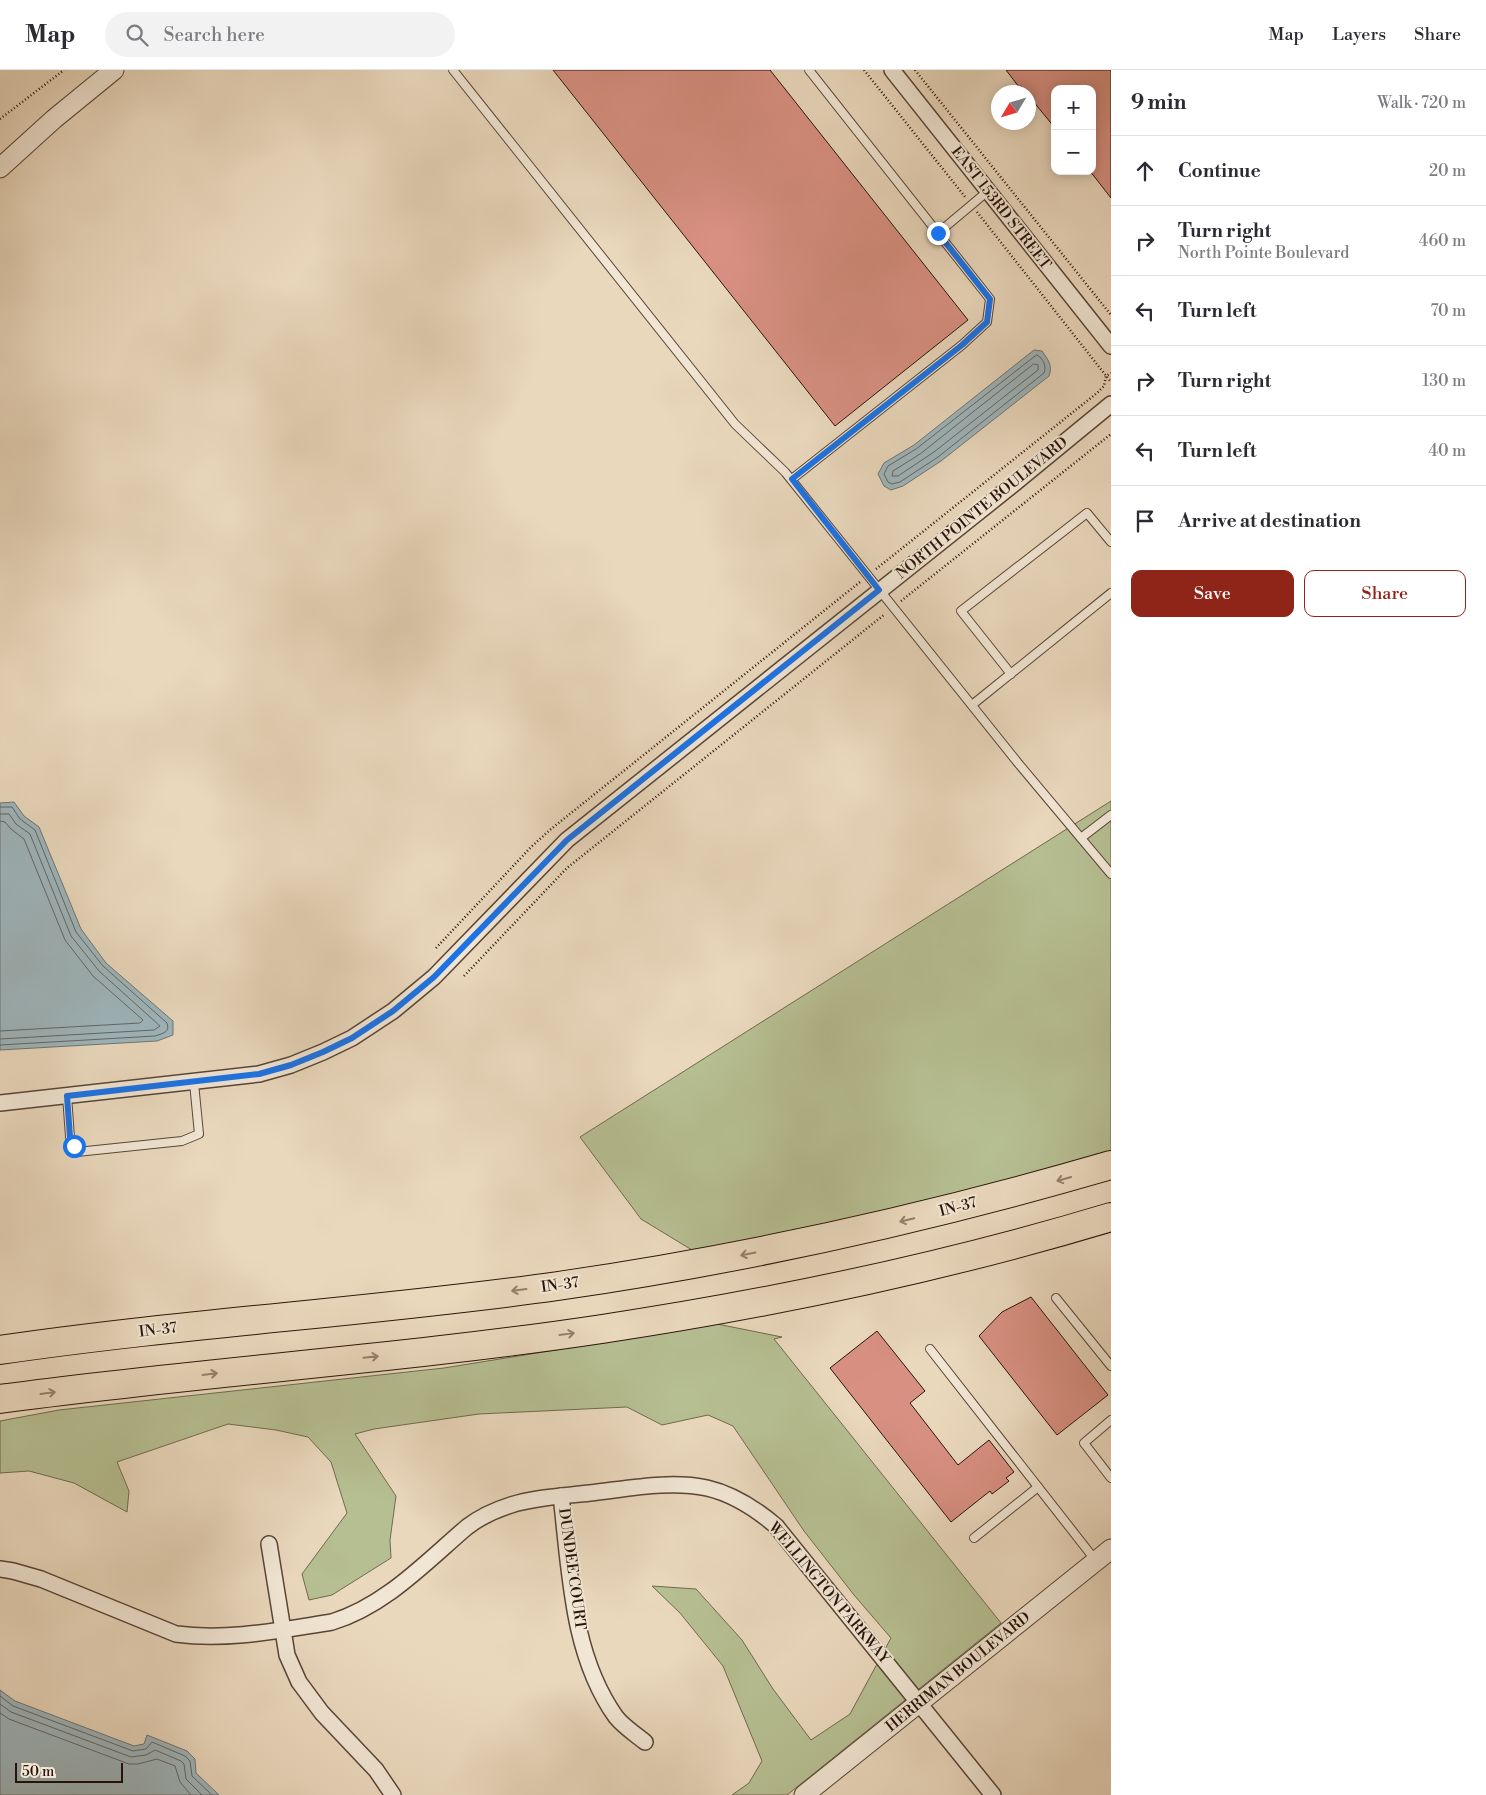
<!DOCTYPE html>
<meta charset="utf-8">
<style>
:root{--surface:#fff;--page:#f2f2f3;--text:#2b2b33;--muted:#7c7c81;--line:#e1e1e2;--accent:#8f2418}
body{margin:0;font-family:"Libre Bodoni",serif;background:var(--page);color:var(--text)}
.controls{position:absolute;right:15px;top:15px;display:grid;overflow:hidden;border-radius:10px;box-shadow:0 2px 12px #0003}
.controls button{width:45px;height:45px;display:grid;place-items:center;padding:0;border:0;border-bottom:1px solid var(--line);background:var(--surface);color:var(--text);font:25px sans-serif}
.compass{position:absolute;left:991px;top:15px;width:45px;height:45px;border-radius:50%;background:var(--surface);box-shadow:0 2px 12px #0003;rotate:232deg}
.scale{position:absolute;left:15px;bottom:12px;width:108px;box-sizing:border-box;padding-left:5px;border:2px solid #29140a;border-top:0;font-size:14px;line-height:18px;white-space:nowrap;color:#29140a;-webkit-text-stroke:4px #f1e6d4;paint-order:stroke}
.stop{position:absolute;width:15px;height:15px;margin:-11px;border:4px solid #1a73e8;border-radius:50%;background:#fff}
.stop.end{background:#1a73e8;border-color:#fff;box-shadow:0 1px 5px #0008}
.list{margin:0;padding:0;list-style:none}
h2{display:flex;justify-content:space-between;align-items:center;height:65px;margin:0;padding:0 20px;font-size:21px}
h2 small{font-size:16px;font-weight:400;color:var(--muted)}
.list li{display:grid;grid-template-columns:32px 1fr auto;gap:15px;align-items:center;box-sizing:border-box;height:70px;padding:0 20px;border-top:1px solid var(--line)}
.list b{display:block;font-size:19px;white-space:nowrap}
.list p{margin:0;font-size:16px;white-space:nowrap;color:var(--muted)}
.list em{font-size:16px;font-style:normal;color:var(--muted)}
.actions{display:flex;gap:10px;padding:15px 20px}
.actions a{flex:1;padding:11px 0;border:1px solid var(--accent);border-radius:10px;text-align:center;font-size:18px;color:var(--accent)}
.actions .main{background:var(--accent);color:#fff}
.icon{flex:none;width:28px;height:28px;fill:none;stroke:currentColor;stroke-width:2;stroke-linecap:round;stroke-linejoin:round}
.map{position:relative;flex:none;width:1111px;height:1725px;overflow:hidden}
header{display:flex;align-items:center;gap:30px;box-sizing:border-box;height:70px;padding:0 25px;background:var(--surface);border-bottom:1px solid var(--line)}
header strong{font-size:24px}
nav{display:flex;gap:28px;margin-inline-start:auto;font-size:18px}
.search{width:350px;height:45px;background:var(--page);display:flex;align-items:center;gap:12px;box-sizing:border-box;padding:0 18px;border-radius:28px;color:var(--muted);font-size:19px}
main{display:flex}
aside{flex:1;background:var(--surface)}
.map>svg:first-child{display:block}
.green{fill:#b6bf92;stroke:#706a4e}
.water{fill:#9eb6bd;stroke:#6f7575}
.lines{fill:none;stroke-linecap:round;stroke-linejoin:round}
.shore{stroke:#646564;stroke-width:1}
.building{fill:#d89082;stroke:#29140a}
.service-casing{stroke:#594537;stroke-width:10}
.minor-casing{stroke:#594537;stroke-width:18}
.tertiary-casing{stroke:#594537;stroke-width:21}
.motorway-casing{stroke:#29140a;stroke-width:30}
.path{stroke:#29140a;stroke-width:2.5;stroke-dasharray:1 2.5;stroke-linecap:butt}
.service{stroke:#f1e6d4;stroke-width:8}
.minor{stroke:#f1e6d4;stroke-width:15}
.tertiary{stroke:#f1e6d4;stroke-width:19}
.motorway{stroke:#ead8bd;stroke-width:28}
.oneway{stroke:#93806c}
.route{stroke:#1a73e8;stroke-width:6}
.labels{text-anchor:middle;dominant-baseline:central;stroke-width:4;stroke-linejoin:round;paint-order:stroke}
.street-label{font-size:15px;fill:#29140a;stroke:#f1e6d4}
</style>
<header>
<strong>Map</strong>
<div class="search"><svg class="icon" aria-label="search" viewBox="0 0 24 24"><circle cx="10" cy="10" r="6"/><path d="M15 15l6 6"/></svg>Search here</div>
<nav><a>Map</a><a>Layers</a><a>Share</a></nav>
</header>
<main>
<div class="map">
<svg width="1111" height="1725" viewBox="0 0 1111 1725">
<rect width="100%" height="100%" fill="#ead8bd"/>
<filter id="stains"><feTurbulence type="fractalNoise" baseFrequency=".004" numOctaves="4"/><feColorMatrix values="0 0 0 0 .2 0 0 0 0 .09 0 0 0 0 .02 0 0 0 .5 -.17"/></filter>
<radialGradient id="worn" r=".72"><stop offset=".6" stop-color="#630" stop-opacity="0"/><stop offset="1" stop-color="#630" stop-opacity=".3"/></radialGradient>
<g class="green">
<polygon points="1111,731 1111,1094 710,1191 641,1149 580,1067"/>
<polygon points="717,1254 782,1267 774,1269 1001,1553 787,1725 732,1725 749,1713 762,1691 723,1596 680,1543 652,1516 696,1519 742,1570 773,1619 811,1670 850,1644 891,1568 854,1525 804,1461 733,1356 708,1345 662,1355 627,1337 479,1344 374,1359 355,1364 396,1426 390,1470 391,1488 332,1525 309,1530 302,1504 347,1443 331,1392 308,1367 276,1360 228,1354 117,1392 129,1421 127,1442 74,1413 29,1401 0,1403 0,1351 59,1340 444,1298"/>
</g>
<g class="water">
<path d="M1034,280l8,1c6,9 11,14 7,25l-108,85 -38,25 -12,4 -7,-4 -6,-12 6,-11 30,-18z"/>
<polygon points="14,732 24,746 39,757 81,859 106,893 173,951 173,965 157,971 0,980 0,733"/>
<polygon points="0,1620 15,1631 134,1676 144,1674 147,1665 187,1681 195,1689 196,1703 219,1725 0,1725"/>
</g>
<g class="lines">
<g class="shore">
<path d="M1037,285c6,3 10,12 7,18l-106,84 -38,25 -8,2 -4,-2 -4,-8 4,-8 28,-17z"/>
<polygon points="1034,294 1038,295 1038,300 934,382 898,406 892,406 893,401 920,384"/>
<path d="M0,737h12l8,12 15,11 41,102 27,34 64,57c3,9 -3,10 -12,13l-155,9"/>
<polyline points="0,744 9,744 16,754 30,764 71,866 99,901 160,956 154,960 0,969"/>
<polyline points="0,751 5,752 11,759 24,769 65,870 93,906 143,950 140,953 0,961"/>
<polyline points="0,1626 13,1636 133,1681 146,1679 152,1672 185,1686 190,1691 192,1706 212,1725"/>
<polyline points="0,1634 11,1642 131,1687 146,1685 155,1680 181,1691 184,1694 186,1709 202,1725"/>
<polyline points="0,1643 9,1649 129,1694 138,1694 157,1689 175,1696 180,1712 191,1725"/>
</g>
</g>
<g class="building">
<polygon points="553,0 770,0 968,250 835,356"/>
<polygon points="1006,0 1111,0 1111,128 1090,101 1092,101 1092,19 1055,19 1055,58 1028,25 1028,22 1026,22 1021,16 1019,17"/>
<polygon points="1031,1227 1108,1325 1057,1365 979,1266 1002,1242"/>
<polygon points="877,1261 925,1321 910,1333 958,1395 989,1370 1014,1402 1006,1408 1009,1411 992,1424 990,1421 951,1452 830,1298"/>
</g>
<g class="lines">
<g class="service-casing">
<g id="service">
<polyline points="453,0 735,354 785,402 1018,693 1111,804"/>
<polyline points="938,163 988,121"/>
<polyline points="792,409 962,275 987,252 990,229 809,0"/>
<polyline points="1011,604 961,541 1087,443 1111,472"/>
<polyline points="972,635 1111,523"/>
<polyline points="1081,768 1111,745"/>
<polyline points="67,1026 70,1067 77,1082 182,1071 199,1064 194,1013"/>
<polyline points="1056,1228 1111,1296"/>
<polyline points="930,1279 1096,1491"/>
<polyline points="1111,1350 1084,1373 1111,1408"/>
<polyline points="974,1468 1038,1417"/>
</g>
</g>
<g class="minor-casing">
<g id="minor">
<polyline points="892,0 1111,276"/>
<polyline points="0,1033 259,1004 291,995 323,982 352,968 393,941 434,907 567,770 1010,417 1111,334"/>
<path d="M561,1426c9,74 10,158 55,221 7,9 19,17 29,25"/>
<polyline points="269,1474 287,1585 299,1612 322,1643 376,1700 393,1725"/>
<path d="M0,1499l13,2 28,8 135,55c52,7 104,-4 156,-12 53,-16 94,-60 135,-95 13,-10 28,-17 44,-22 25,-8 53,-9 79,-12 37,-4 79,-13 117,-5 26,6 49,21 69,38l217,269"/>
</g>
</g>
<g class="tertiary-casing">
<g id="tertiary">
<polyline points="0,98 54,49 114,0"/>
<polyline points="804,1725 1111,1479"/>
</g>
</g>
<g class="motorway-casing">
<g id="motorway">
<path d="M0,1280c185,-27 372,-38 558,-64 187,-27 371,-68 553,-121"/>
<path d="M0,1329c200,-27 402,-40 602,-70 172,-26 343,-62 509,-112"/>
</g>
</g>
<g class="path">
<polyline points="864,0 966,128"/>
<polyline points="915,0 1111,245"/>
<polyline points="0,49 64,0"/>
<polyline points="977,142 1111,312"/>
<polyline points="876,499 1097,323 1104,316 1106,306 1111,303"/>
<polyline points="901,531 1111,364"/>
<polyline points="436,878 531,777 551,759 860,512"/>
<polyline points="464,906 567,798 885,544"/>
</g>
<use href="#service" class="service"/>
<use href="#minor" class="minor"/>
<use href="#tertiary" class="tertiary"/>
<use href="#motorway" class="motorway"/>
</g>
<defs><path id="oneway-shaft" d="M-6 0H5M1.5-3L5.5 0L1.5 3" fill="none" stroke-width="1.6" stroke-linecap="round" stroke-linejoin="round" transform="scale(1.25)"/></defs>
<g class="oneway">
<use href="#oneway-shaft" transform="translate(1064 1109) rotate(164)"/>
<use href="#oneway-shaft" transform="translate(907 1150) rotate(167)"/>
<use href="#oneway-shaft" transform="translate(748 1184) rotate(169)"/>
<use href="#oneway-shaft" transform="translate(519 1220) rotate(173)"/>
<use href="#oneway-shaft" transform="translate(567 1264) rotate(-8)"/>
<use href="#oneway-shaft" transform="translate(371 1287) rotate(-6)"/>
<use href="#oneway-shaft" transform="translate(210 1304) rotate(-7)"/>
<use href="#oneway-shaft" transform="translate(48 1323) rotate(-8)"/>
</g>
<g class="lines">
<polyline class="route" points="74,1076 70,1067 67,1026 259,1004 291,995 323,982 352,968 393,941 434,907 567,770 879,520 792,409 962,275 987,252 990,229 938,163"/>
</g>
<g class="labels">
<g class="street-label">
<text transform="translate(1001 138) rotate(52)">EAST 153RD STREET</text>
<text transform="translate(982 438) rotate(-39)">NORTH POINTE BOULEVARD</text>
<text transform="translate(958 1137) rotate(-15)">IN-37</text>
<text transform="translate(560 1215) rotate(-8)">IN-37</text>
<text transform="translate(158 1260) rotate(-7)">IN-37</text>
<text transform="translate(572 1499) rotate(82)">DUNDEE COURT</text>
<text transform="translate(829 1523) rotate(50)">WELLINGTON PARKWAY</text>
<text transform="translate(958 1602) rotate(-39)">HERRIMAN BOULEVARD</text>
</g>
</g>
<rect width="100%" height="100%" filter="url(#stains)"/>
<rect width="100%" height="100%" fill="url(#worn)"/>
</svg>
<div class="controls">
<button>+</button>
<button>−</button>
</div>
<svg class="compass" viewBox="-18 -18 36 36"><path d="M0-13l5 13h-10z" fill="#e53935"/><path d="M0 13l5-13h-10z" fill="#7c7c81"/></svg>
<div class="scale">50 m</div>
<div class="stop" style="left:74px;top:1076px"></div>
<div class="stop end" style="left:938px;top:163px"></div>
</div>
<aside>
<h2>9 min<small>Walk · 720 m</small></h2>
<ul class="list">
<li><svg class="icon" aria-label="ahead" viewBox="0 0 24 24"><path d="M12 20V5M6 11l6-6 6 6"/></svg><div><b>Continue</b></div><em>20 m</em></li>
<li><svg class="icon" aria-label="right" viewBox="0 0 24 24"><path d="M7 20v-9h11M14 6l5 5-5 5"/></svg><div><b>Turn right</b><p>North Pointe Boulevard</p></div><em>460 m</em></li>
<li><svg class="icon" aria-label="left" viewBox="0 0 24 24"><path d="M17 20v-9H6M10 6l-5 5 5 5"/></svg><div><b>Turn left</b></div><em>70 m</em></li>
<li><svg class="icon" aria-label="right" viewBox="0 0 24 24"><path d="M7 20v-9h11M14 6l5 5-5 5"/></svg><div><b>Turn right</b></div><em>130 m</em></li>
<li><svg class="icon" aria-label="left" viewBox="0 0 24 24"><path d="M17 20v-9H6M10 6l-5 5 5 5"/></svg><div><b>Turn left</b></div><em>40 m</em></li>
<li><svg class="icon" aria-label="arrive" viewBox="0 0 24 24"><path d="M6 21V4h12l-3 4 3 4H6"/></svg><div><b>Arrive at destination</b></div></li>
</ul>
<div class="actions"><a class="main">Save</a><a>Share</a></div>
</aside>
</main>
